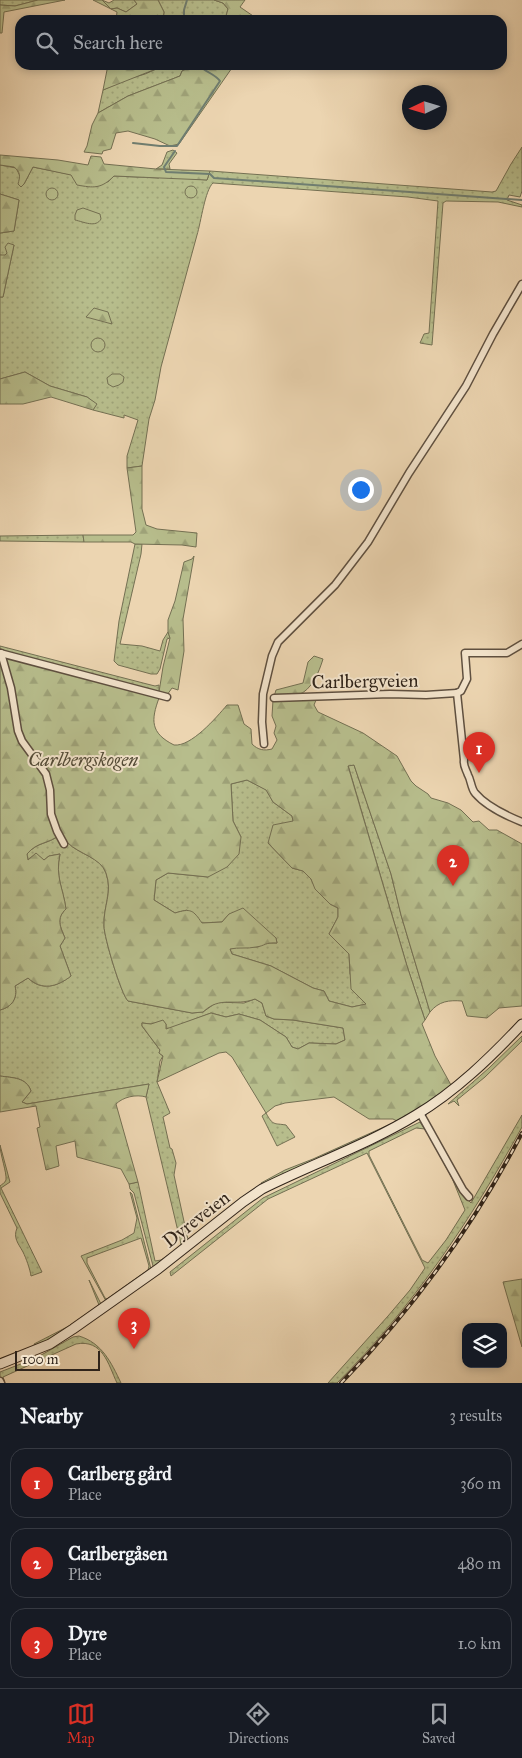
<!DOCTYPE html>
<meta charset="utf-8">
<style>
:root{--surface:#171b24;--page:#20242c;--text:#f1f3f6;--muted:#9ea1a6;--line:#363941;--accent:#d93025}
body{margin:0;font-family:"IM FELL Great Primer",serif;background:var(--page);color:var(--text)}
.controls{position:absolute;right:15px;bottom:15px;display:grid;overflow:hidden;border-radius:10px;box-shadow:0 2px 8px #0003}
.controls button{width:45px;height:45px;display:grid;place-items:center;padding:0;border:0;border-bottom:1px solid var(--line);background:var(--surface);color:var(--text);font:25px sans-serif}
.compass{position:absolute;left:402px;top:85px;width:45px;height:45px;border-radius:50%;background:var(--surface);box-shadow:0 2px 8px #0003;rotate:266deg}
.scale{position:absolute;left:15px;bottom:12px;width:85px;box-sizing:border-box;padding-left:5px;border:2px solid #30241a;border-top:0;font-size:14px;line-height:18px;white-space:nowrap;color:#30241a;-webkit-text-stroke:4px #f3e4cc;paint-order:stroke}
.you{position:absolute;left:360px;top:489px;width:18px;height:18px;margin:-12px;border:4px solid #fff;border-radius:50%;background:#1a73e8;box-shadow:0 0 0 8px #1a73e833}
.badge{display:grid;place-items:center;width:32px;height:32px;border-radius:50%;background:var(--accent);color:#fff;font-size:16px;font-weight:700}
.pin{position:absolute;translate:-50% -41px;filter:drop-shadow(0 1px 2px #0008)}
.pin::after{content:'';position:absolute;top:26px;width:18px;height:15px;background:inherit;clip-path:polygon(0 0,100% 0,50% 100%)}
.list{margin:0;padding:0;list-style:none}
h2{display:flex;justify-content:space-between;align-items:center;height:65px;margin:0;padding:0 20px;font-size:21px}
h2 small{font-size:16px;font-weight:400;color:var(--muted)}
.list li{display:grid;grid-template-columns:32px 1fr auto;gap:15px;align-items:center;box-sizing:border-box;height:70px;margin:0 10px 10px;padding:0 10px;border:1px solid var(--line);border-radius:15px}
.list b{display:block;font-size:19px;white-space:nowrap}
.list p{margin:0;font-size:16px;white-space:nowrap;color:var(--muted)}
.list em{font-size:16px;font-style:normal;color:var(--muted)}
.icon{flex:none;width:28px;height:28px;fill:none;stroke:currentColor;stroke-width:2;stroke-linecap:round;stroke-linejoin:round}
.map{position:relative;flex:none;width:522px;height:1383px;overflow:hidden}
.search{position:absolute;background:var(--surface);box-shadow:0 2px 8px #0003;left:15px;right:15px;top:15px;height:55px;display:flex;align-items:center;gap:12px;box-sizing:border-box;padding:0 18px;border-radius:15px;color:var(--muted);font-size:19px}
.sheet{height:305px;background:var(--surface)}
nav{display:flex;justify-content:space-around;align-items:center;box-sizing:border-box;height:70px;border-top:1px solid var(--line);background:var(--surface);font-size:14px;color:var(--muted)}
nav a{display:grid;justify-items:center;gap:2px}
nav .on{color:var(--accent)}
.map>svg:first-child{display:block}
.grass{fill:url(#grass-dots);stroke:#747053;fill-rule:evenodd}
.forest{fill:url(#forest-firs);stroke:#747053;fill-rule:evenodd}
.pitch{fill:#b7bd8c;stroke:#747053}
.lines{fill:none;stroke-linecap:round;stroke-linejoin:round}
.stream{stroke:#6f7d70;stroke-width:2}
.minor-casing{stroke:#5f5040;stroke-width:9}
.secondary-casing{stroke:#30241a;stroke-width:11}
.minor{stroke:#f3e4cc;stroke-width:6}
.secondary{stroke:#f3e4cc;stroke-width:9}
.rail-casing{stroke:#30241a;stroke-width:4}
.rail{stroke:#f3e4cc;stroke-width:2;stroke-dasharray:5.5;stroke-linecap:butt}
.labels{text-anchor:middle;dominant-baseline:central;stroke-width:4;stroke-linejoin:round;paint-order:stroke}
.street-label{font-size:19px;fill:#30241a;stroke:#f3e4cc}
.park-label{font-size:19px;font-style:italic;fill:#524a36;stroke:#f3e4cc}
</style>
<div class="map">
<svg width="522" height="1383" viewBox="0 0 522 1383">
<defs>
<pattern id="grass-dots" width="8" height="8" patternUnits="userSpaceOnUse" patternTransform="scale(1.25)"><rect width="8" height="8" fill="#b7bd8c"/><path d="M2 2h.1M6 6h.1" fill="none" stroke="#9ea278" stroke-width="1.8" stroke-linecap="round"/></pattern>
<pattern id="forest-firs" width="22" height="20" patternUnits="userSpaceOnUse" patternTransform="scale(1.25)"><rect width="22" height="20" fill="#b7bd8c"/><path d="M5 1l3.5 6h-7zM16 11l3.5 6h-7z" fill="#9ea278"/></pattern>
</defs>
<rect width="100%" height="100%" fill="#ecd5b1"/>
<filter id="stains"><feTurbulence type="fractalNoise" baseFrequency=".004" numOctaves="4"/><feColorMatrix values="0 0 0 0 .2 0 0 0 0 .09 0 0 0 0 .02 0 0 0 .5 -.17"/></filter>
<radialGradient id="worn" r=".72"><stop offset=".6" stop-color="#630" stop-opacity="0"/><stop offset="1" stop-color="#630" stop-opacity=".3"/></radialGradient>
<g class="grass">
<polygon points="0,0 38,0 15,6 0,5"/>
<polygon points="102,0 109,3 114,0 134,0 137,4 126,12 117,8 111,9"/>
<polygon points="158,0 214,0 223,3 228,9 226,16 209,20 163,20 164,12"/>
<polygon points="159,65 194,65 182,71 180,76 128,96 98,113 103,90 125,80 145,74 161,67"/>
<path d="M522,147v44l-2,6 -11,-2 -2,5 15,5v2l-24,-5 -52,-1 -3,2 -11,142 -12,-2 4,-9 5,-1 9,-132 -30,-4 -195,-14c-8,7 -12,39 -16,52l-36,132 -6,33 -6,19 -7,47 -15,2v-12l11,-36 -14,-5v3l-31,-8 3,-6 -9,-7 -37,-11 -25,-14 -25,7v-82h3l11,-52 -9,11 -5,-1v-22l14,-2 5,-31 -19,-6v-29l16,3 8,16 9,-17 75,15 6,-6 45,2 1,-2 47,4 3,-9 282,21 4,-1 15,-27z"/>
<polygon points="173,150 177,153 169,164 170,169 156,169 162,165 167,152"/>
<polygon points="83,535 84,542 0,541 0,536"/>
<polygon points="135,544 142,544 141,554 120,644 142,646 160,651 163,640 168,632 170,638 167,639 160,669 157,674 151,674 118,665 114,661 119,621"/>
<polygon points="0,646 147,684 155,686 159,685 159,692 0,650"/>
<polygon points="348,765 354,765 391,874 401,915 430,1012 425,1020 407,966"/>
<polygon points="247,780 267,790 273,802 292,816 293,821 268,843 292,868 303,871 311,879 316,889 330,904 338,908 338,917 329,934 349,954 350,974 367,1004 352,1007 329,1001 324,991 313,988 271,966 232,954 230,949 238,947 257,947 266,943 277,943 276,938 270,934 229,914 222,922 202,923 187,910 175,913 154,900 156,880 168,873 208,877 241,837 233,821 231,784"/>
<path d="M61,834c2,3 4,7 7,9 10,11 33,14 38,30 7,19 -3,33 -2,53 0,11 17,68 24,75l64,12 11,-1 14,-10 27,1 11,-4 7,4 4,13 8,3 19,1 50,8 2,12 -9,4 -27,-1 -11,6 -6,-2 -6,-10 -26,-17 -21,-6 -13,3 -15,-4 -45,17v-6l-3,-3 -12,3 -9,-1v3l18,24 -1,3 4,3 -3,5 -3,21 13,31 -7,4 7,31 2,1 4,14 -2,12 14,65 46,-35 -44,37 -35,26 -2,-2 -19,-73 -4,-4 -1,-5 9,-2 17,79 6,-1 19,-13 1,-3 -35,-147 3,-13 -122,20 -5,-2 9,-11c-5,-14 -18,-13 -31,-15v-66c12,-3 18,-12 15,-24l13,-8c13,13 29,9 43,-2l-11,-30 5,-8c-5,-12 -9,-20 1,-29 -3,-21 -11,-32 -6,-55l-11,2 -5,4 -8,-6 -9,6v-6c11,-13 21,-9 34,-20z"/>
<polygon points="522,1036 522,1041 485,1077 457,1100 459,1106 454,1101 448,1104 489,1068"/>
<path d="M266,1113c7,13 8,10 20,12l9,12 -18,9 -15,-30z"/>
<path d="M522,1115v12c-51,93 -110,181 -185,256h-9l60,-67 22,-26 15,-22 -58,-115 -99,46 -97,77 -1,-4 93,-74 157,-76 27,42 18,33 6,6zM416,1128l9,1 27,49 13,32 -19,30 -18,23 -6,-3 -53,-105v-4z"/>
<polygon points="406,1117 395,1124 262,1185 261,1183 285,1170 313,1159"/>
<path d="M0,1145l10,37 -9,6 41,84 -11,4c-1,-7 -5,-18 -8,-24 -5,-9 -10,-14 -6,-24l-17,-35v-7c2,-2 5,-3 6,-6 1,-7 -6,-26 -6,-35z"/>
<path d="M130,1192l2,2 19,75 -45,32 -25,-45 41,-16 12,-7 3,-15zM141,1238l8,28 -1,4 -41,29 -2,-1 -18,-35v-5z"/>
<polygon points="89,1280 101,1304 48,1342 35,1346 34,1344 69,1326 99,1305"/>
<path d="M79,1336c23,7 32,26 42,47h-4c-9,-19 -14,-44 -41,-39l-73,33 2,6h-2l-3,-5v-6l36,-14 37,-21z"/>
</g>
<g class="forest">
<polygon points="38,0 65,0 4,12 2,33 0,33 0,5 15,6"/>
<polygon points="93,0 102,0 111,9 117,8 126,12 137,4 134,0 158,0 164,12 163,20 116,20 117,12"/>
<polygon points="214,0 245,0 240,7 259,20 209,20 226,16 228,9 223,3"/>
<polygon points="108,65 159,65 161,67 103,90"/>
<polygon points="194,65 234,65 179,144 170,146 155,139 128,131 116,133 111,149 103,151 102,154 84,152 87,146 92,125 98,113 128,96 180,76 182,71"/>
<path d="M0,155l58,5 30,5 3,-9 10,1 3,7 52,5 54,2 -3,9 -93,-4c-13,13 -20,12 -37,9l-6,-10 -38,-8 -9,17 -3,3 -3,-3c2,-7 3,-12 -4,-17l-14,-2z"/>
<polygon points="0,194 19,200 14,231 0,233"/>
<polygon points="8,243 14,245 3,297 0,297 0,255 5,255 7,253 5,247"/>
<polygon points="94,308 108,312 112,324 86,317"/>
<polygon points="25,372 50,386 87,397 97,404 93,410 51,397 23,404 0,404 0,379"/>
<polygon points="142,466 142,509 146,525 157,529 197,533 196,547 182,545 135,544 131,542 84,542 83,535 133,535 136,532 127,468"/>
<polygon points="194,556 183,619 184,651 178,690 172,688 167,695 159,692 163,667 170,638 168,632 168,620 175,601 184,562 192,559"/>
<path d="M0,656l159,42c-8,22 -9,35 15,47 17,2 42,-27 53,-40h11l6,19 7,5 1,15c6,6 12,7 20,5l5,-9 -3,-7 2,-7 -4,-10 1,-16 3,-10 27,-7 5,-21 6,-6 9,3c-4,13 -11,31 -25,36l18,5 -2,5 4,7 45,21 34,23 14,25 5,5 12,8 3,4 17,5 13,7 12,12 6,-1 10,9h8l25,14v162l-23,2 -12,10 -20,-2 -5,-15c-13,-1 -23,0 -32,11l-29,-97 -10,-41 -37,-109 -6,1 59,200 18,54 -3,4 13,32 16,29c-16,13 -34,29 -54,36l-4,-2h-24l-35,-22 -49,6 -10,3 -9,7 -34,-56 -6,-5 -7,1 -62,29 6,-26 -4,-3 1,-3 -18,-24v-3l9,1 12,-4 3,4v5l45,-16 15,4 13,-3 21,6 26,17 6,10 6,2 11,-6 27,1 9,-4 -2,-12 -50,-8 -19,-1 -8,-3 -4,-13 -7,-4c-21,8 -34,-4 -52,13l-11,1 -64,-12c-7,-7 -24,-64 -24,-75 -1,-20 9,-33 2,-53 -5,-15 -27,-19 -38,-30 -3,-2 -5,-6 -7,-9 -14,11 -23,7 -34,20l1,6 8,-7 8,7 5,-4 11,-2c-5,23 3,33 6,55 -10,9 -6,18 -1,29l-5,8 11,30c-14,11 -29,15 -43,2l-13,8c3,12 -3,21 -15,24zM247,780l19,10 7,12 19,14 1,5 -20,4 -5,18 24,25 11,3 8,8 4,10 15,15 8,4v9l-9,17 20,20 2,35 15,15 -14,3 -23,-6 -5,-10 -11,-3 -42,-22 -39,-12 -2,-5c9,-2 17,0 26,-2 9,-1 9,-5 21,-4l-1,-5 -33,-30 -14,6 -7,8 -20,1c-9,-13 -11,-15 -27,-10l-21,-13 2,-20 12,-7 40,4 19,-10 12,-13 2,-17 -8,-16 -2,-37z"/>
<path d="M0,1076c13,2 26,1 31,15l-9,11 5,2 122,-20 -3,13c-10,-3 -23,0 -30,7l22,78 -9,2 -8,-15 -44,-12 -2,-16 -19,5 3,20 -13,4 -9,-42 3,-1 -4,-21 -36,6z"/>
<polygon points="522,1279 522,1347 503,1282"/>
</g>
<g class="pitch">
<circle cx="191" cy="192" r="6"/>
<circle cx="52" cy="194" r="6"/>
<path d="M83,208l17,6 1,5c-5,9 -17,3 -26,1v-5l2,-5z"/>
<circle cx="98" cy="345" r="7"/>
<polygon points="112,374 120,374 124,377 123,382 119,385 113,387 108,384 107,378"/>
</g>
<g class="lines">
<g class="stream">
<polyline points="184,20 184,10 187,0"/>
<path d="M133,143l27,3h17l43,-65c-5,-7 -15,-9 -21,-16"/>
<polyline points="175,151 164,167 166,172 210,174 214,178 522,200"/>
</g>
<g class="minor-casing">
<g id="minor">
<polyline points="0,653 167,697"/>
<polyline points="1,653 11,688 18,731 22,741 46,774 50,790 51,814 57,831 64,844"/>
<path d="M457,693l7,67c-1,6 2,9 4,15 3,5 3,13 7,18 11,13 32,23 47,29"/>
<polyline points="457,693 461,691 467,679 465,653 507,653 522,644"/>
<polyline points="274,698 390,694 426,695 457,693"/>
<polyline points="264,744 262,722 263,694 272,656 278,642 335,585 368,542 409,473 466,386 493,334 522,284"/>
<polyline points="420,1113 463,1190 469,1197"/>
<polyline points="0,1381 1,1383"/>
</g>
</g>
<g class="secondary-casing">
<path id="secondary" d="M0,1364l50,-20 23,-15 85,-60 85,-67 19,-13c50,-25 107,-45 154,-74 40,-24 74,-57 106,-91"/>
</g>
<use href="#minor" class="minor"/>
<use href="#secondary" class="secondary"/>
<g class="rail-casing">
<path id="rail" d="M341,1383c72,-74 133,-158 181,-250"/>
</g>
<use href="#rail" class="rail"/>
</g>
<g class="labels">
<g class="street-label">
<text transform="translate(365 681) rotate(-1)">Carlbergveien</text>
<text transform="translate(196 1219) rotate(-38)">Dyreveien</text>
</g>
<g class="park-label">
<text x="83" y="759">Carlbergskogen</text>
</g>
</g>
<rect width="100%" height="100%" filter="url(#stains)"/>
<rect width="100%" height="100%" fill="url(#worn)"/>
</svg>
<div class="controls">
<button><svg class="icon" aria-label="layers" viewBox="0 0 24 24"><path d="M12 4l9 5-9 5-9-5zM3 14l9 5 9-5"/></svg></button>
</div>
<svg class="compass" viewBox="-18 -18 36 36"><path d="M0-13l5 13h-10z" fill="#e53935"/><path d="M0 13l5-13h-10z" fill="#9ea1a6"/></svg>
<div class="scale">100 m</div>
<div class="you"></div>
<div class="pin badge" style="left:479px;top:773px">1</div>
<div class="pin badge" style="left:453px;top:886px">2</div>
<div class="pin badge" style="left:134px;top:1349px">3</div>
<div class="search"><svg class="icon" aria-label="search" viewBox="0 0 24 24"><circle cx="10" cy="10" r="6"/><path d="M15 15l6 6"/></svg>Search here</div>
</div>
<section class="sheet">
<h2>Nearby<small>3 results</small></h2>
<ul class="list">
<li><span class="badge">1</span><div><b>Carlberg gård</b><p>Place</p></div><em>360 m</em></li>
<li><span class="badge">2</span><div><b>Carlbergåsen</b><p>Place</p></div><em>480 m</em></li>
<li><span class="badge">3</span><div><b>Dyre</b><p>Place</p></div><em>1.0 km</em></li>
</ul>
</section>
<nav>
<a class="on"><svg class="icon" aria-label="map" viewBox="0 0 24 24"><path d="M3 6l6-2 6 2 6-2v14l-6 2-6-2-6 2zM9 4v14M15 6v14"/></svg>Map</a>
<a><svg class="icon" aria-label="directions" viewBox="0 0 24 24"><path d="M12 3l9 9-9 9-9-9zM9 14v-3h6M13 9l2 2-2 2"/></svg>Directions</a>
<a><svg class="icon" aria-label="saved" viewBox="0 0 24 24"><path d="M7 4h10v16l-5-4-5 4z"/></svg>Saved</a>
</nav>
